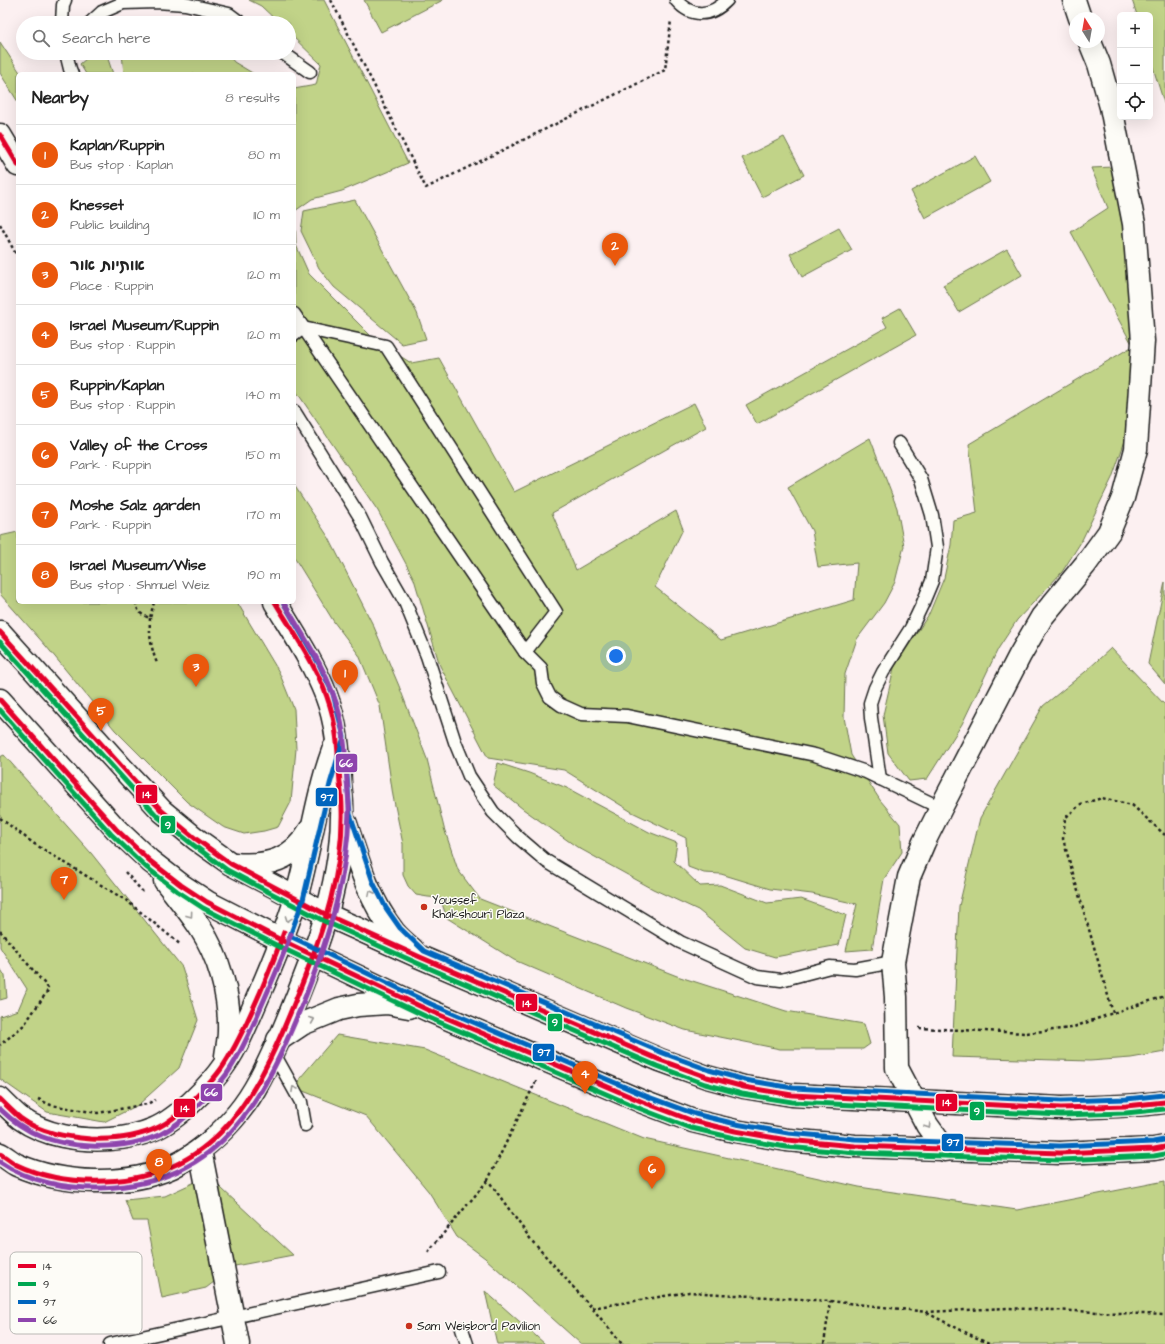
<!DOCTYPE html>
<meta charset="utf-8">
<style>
:root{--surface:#fff;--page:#f2f2f2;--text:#222;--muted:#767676;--line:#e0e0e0;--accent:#ea580c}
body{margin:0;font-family:"Architects Daughter","Playpen Sans Hebrew",sans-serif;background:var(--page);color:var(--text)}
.controls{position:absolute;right:12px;top:12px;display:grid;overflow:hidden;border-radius:6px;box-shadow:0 4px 16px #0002}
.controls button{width:36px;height:36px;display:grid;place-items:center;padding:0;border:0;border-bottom:1px solid var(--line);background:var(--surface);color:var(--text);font:20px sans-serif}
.compass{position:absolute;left:1069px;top:12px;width:36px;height:36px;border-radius:50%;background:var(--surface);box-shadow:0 4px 16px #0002;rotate:349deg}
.you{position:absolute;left:616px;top:656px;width:14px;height:14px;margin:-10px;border:3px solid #fff;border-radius:50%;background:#1a73e8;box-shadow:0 0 0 6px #1a73e833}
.badge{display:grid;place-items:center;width:26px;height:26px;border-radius:50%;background:var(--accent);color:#fff;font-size:13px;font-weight:700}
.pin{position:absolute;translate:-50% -33px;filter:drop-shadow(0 1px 2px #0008)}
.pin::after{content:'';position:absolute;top:21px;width:14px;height:12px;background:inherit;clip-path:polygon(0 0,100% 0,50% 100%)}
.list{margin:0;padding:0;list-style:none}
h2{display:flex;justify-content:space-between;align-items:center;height:52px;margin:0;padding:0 16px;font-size:17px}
h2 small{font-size:13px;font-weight:400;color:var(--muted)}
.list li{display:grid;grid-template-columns:26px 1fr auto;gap:12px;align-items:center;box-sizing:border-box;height:60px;padding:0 16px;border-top:1px solid var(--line)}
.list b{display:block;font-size:15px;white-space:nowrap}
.list p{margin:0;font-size:13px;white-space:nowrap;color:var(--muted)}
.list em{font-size:13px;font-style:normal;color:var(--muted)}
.icon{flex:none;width:22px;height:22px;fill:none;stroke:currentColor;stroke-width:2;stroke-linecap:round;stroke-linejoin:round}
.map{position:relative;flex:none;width:1165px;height:1344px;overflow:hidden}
.search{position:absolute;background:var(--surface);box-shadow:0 4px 16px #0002;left:16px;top:16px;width:280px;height:44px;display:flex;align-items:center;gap:10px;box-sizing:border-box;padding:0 14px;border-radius:22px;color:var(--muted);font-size:15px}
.panel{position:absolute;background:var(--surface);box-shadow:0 4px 16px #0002;left:16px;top:72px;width:280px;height:532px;border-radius:6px}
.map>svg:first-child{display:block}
.green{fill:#c1d388;stroke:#6e7852}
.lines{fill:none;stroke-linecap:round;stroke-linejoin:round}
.lane-casing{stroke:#1c1c1c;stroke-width:15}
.street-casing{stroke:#1c1c1c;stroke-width:25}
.secondary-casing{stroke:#1c1c1c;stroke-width:25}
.path{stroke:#1c1c1c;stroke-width:2.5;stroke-dasharray:3 3;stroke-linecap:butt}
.lane{stroke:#fdfcf7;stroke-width:12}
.street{stroke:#fdfcf7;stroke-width:22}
.secondary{stroke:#fdfcf7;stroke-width:22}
.bus-1-casing{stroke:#fdfcf7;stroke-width:8}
.bus-2-casing{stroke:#fdfcf7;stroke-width:8}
.bus-3-casing{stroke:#fdfcf7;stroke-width:8}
.bus-4-casing{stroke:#fdfcf7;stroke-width:8}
.bus-1{stroke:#e4002b;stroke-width:5}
.bus-2{stroke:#00a651;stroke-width:5}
.bus-3{stroke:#0065bd;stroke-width:5}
.bus-4{stroke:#8e44ad;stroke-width:5}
.oneway{stroke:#989794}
.poi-dot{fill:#c8321e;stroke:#fdfcf7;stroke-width:1.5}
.labels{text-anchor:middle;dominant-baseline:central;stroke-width:3;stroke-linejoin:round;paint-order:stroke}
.poi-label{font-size:12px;fill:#1c1c1c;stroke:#fdfcf7;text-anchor:start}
.key{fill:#fdfcf7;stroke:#bab9b5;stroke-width:1}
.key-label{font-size:11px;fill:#1c1c1c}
.line-badge{stroke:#fdfcf7;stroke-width:1.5}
.badge-label{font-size:11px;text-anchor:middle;font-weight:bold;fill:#fff}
</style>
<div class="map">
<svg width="1165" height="1344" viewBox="0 0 1165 1344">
<rect width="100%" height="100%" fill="#fcf0f1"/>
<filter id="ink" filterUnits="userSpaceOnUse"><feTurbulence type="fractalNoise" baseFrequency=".025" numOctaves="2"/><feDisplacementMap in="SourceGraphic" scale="8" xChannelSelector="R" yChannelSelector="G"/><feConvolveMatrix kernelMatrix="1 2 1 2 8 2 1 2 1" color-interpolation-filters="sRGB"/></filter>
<g filter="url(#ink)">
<g class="green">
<polygon points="249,0 324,0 408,163 342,191 312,199 295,211 296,245 309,274 375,340 411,363 439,358 514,492 694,403 706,427 552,513 576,570 676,511 683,529 655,587 721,640 854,600 857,563 818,567 812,531 788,487 870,438 897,508 904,546 895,582 884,603 857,639 845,674 844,717 851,755 880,800 900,824 902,852 884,879 872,949 846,951 857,904 812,894 770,889 721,874 704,873 688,867 686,838 632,812 564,770 488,758 440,666 414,579 378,511 294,388 294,89 316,85 321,64 289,33 289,23 279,23 261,6"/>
<polygon points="364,0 443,0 381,32"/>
<polygon points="1132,0 1165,0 1165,106 1150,58 1150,15 1137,15"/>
<polygon points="0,42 21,74 18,74 18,102 0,73"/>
<polygon points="93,53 106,53 113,74 86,74 80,64"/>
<polygon points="122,53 227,53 234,62 254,74 124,74"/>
<polygon points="784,137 804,175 762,197 742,158"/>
<polygon points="975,156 990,182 925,218 911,191"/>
<polygon points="1113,167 1133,269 1142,355 1127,435 1112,478 1081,542 1062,572 1017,620 998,649 962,724 927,779 909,781 888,753 883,715 894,668 929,614 944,578 951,545 953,520 977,513 969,444 1133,346 1071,232 1108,208 1091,168"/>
<polygon points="355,200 417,313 426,339 402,344 334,287 319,268 301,231 304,211"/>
<polygon points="839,228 852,250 802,277 790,254"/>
<polygon points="1007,249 1022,275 959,312 943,285"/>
<polygon points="900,308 916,335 757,424 746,405 887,327 882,318"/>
<polygon points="294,485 329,538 374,627 399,686 427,759 444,828 458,870 480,899 677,976 786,1011 864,1024 870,1044 863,1049 780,1049 685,1030 626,1008 514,960 447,918 440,898 428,897 416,895 408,886 403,875 403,844 393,796 380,706 359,655 334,622 294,557"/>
<polygon points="18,532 18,602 237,602 279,672 294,709 296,749 291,802 278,827 264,831 244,834 223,827 187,802 115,730 46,646 0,594 0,536"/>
<polygon points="1165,582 1165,684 1148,664"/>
<polygon points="1111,648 1165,705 1165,1052 1131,1058 1090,1061 952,1057 959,906 980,818 1043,706 1085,672"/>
<polygon points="4,755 91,853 182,967 198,1020 179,1068 138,1105 104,1122 47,1112 0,1079 0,1016 18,1010 27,989 0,947 0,757"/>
<polygon points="498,763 529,773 567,788 649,832 677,843 674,861 700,886 720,885 767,903 801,899 846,915 839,945 775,957 745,948 698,910 653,889 577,847 523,809 493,785"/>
<polygon points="0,968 5,976 7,998 0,1000"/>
<polygon points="337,1035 425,1050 644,1139 859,1187 1017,1210 1165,1181 1165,1344 581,1344 485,1258 457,1237 429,1192 366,1116 298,1089 300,1078"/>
<polygon points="208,1176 293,1255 235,1266 206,1288 162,1298 147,1221 133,1221 125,1200 165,1196"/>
<polygon points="485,1291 545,1344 497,1344"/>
</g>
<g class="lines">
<g class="lane-casing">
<g id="lane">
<path d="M676,0c15,18 35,17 51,0"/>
<polyline points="62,23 63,5 65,0"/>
<polyline points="90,23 102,12 123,3 157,2 185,4 229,14 241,23"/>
<polyline points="66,53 70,69 72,74"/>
<polyline points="283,53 310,72"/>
<polyline points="294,314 525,652 541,668 543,683 550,697 561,705 581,714 627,716 815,755 866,772 941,808"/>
<polyline points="294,335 303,328 386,346 556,612 525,652"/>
<polyline points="294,411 360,517 382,562 405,602 427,656 455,742 469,776 493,812 518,837 546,861 680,942 757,977 781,980 830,967 855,969 893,962"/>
<polyline points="880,779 871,718 870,703 875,688 883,672 911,628 922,605 932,581 937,547 932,515 921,479 899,443"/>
<polyline points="273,1052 301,1102 305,1125"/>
<polyline points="462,1329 467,1344"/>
<polyline points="110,1344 439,1272"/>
</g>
</g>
<g class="street-casing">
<g id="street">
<polyline points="1074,0 1080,18"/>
<polyline points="200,1150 238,1344"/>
<polyline points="945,1150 927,1125 897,1068 896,997 893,962 909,877 924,842 941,808 1020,655 1042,617 1085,565 1109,532 1123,498 1136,449 1143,341 1134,224 1111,107 1099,64 1090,42"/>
</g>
</g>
<g class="secondary-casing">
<g id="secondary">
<polyline points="0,135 18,165"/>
<path d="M0,632l122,136 40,43 34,28 35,25 48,25 48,26 93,42 240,103 47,17 37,10 48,8 269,13c35,-1 69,-1 104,-6"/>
<polyline points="0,700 116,829 150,861 181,885 207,902 281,940 428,1010 643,1102 693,1121 735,1131 787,1140 855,1146 1060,1153 1154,1149 1165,1147"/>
<path d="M346,824c12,37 23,76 48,108 5,6 12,12 18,17"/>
<path d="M234,864c33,3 59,-4 76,-34"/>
<path d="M165,881c12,15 23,29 34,45 20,30 31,69 30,105 0,8 -2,17 -3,25"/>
<polyline points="278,1040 302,1024 339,1009 358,1005 387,1003 409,1007"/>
<path d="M0,1099c6,6 13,13 20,19 25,18 59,23 90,21 15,-1 30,-4 44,-10 24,-10 56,-43 71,-65 14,-20 23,-44 33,-67 14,-32 28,-66 38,-99 11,-38 17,-77 27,-115 3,-12 7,-24 11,-35"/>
<path d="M0,1154c6,3 11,8 17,11 45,20 111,22 155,2 25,-12 49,-33 66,-54 20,-24 32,-54 45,-82 29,-69 58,-140 59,-215 1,-11 -1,-22 -2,-33 -1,-29 -3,-60 -14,-88 -13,-33 -33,-63 -51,-93"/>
</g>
</g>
<g class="path">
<polyline points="331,0 426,188 665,70 671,20"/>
<polyline points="0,224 18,258"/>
<path d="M136,602c1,10 5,13 14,16l4,-16"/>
<path d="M150,618c-1,16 1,31 7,45"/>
<polyline points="0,818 33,843 127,901 181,945"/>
<polyline points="125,872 143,892"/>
<polyline points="0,931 49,989 24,1025 0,1045"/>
<polyline points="1113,1013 1063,839 1065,818 1081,804 1102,798 1132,805 1165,835"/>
<polyline points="919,1028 1026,1033 1071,1028 1113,1013 1165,996"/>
<polyline points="536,1081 488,1180 532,1241 592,1308 622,1344"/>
<polyline points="38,1099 51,1105 98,1113 147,1104 155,1100"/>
<polyline points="428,1252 488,1180"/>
<polyline points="592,1308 689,1292 830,1301 927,1312 1007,1308 1165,1315"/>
<polyline points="927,1313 989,1344"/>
<polyline points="824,1344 830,1301"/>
</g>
<use href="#lane" class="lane"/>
<use href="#street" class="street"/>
<use href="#secondary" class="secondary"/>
<g class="bus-1-casing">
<g id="bus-1">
<polyline points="0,135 18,165"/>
<polyline points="0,632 162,811 196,839 231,864 327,915 420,957 660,1060 707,1077 744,1087 792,1095 1061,1108 1126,1106 1165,1102"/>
<polyline points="0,700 116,829 150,861 181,885 207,902 281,940 428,1010 643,1102 693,1121 735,1131 787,1140 855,1146 1060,1153 1154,1149 1165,1147"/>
<path d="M0,1099c6,6 13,13 20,19 20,15 47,19 71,21 23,1 47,-2 68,-12 12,-6 22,-15 31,-24 11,-11 22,-21 31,-34 12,-17 21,-36 30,-56 12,-26 23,-53 33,-81"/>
<path d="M0,1154c6,3 11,8 17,11 27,13 59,17 88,16 118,-4 157,-97 195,-192 23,-57 44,-119 42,-181 0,-9 -1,-17 -2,-25 -2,-26 -2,-51 -10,-77 -11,-37 -35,-71 -55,-104"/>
</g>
</g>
<g class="bus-2-casing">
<g id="bus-2">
<polyline points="0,642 157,816 192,844 227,870 324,921 417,963 657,1066 705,1084 742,1094 792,1102 1061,1115 1126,1113 1165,1109"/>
<polyline points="0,710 111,834 146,867 177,891 203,908 278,946 425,1016 641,1109 691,1128 734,1138 786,1147 855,1153 1060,1160 1154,1156 1165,1154"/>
</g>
</g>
<g class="bus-3-casing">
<g id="bus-3">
<polyline points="283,602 319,664 333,694 344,737 330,784 303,900 290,936 431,1004 646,1096 695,1114 736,1124 788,1133 855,1139 1060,1146 1153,1142 1164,1140"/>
<polyline points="346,763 350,814 373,882 386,908 400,928 424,951 663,1053 709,1070 745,1080 793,1088 1061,1101 1126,1099 1164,1095"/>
</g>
</g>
<g class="bus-4-casing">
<g id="bus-4">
<path d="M0,1109c27,26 53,35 90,37 24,1 49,-2 71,-12 13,-7 24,-16 34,-26 11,-10 22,-21 31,-33 13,-18 22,-39 31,-59 12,-27 24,-54 34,-82"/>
<path d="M0,1162c29,20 67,27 102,26 123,-4 164,-94 204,-193 23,-59 42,-120 43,-184 0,-10 -1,-19 -2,-29 -1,-22 -2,-44 -7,-66 -10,-41 -35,-78 -57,-114"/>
</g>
</g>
<use href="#bus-1" class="bus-1"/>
<use href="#bus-2" class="bus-2"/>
<use href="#bus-3" class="bus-3"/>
<use href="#bus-4" class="bus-4"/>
</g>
<defs><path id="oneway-chevron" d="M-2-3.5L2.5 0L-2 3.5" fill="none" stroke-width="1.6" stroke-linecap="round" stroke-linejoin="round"/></defs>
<g class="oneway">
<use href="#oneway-chevron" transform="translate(371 893) rotate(-116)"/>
<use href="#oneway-chevron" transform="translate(190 915) rotate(54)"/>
<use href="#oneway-chevron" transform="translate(288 919) rotate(110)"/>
<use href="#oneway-chevron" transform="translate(312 1020) rotate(-23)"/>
<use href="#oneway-chevron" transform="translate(294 1089) rotate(-119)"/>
<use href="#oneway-chevron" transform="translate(928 1126) rotate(58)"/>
</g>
</g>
<g class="poi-dot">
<circle cx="424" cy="907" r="4"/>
<circle cx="409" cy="1326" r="4"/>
</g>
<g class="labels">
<g class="poi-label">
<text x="432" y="900">Youssef<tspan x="432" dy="14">Khakshouri Plaza</tspan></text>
<text x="417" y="1326">Sam Weisbord Pavilion</text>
</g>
</g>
<rect x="10" y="1252" width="132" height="82" rx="6" class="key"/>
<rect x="18" y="1264" width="18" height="4" fill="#e4002b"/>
<rect x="18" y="1282" width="18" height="4" fill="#00a651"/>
<rect x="18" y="1300" width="18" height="4" fill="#0065bd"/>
<rect x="18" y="1318" width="18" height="4" fill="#8e44ad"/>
<g class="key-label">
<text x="43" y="1270">14</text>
<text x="43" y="1288">9</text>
<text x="43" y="1306">97</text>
<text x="43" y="1324">66</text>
</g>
<g class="line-badge">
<rect x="335" y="753" width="23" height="20" rx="4" fill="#8e44ad"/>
<rect x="135" y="784" width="23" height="20" rx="4" fill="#e4002b"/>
<rect x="315" y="787" width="23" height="20" rx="4" fill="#0065bd"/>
<rect x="160" y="815" width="16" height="19" rx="4" fill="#00a651"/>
<rect x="515" y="993" width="23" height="19" rx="4" fill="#e4002b"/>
<rect x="547" y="1013" width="16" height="19" rx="4" fill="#00a651"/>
<rect x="532" y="1043" width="23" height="19" rx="4" fill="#0065bd"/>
<rect x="200" y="1083" width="23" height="19" rx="4" fill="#8e44ad"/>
<rect x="935" y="1093" width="23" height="19" rx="4" fill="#e4002b"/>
<rect x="173" y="1098" width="23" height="20" rx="4" fill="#e4002b"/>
<rect x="969" y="1101" width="16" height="20" rx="4" fill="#00a651"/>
<rect x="941" y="1133" width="23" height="19" rx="4" fill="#0065bd"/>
</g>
<g class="badge-label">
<text x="346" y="767">66</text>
<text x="147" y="798">14</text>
<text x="327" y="801">97</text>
<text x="168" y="829">9</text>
<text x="527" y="1007">14</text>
<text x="555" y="1026">9</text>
<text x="544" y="1056">97</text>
<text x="211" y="1096">66</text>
<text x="947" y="1106">14</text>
<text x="185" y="1112">14</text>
<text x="977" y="1115">9</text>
<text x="953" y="1146">97</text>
</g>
</svg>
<div class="controls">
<button>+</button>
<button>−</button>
<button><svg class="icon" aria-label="locate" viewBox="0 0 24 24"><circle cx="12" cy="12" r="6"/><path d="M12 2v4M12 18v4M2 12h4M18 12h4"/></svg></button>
</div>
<svg class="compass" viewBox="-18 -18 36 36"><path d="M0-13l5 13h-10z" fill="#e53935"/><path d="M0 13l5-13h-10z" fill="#767676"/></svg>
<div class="you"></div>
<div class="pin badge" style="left:345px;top:693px">1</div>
<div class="pin badge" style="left:615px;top:266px">2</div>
<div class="pin badge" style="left:196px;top:687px">3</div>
<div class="pin badge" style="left:585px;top:1094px">4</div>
<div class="pin badge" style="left:101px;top:731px">5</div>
<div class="pin badge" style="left:652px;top:1189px">6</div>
<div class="pin badge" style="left:64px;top:900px">7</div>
<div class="pin badge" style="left:159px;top:1182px">8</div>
<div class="search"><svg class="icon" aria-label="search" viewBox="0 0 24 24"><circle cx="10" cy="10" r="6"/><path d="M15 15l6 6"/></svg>Search here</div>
<section class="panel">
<h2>Nearby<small>8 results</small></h2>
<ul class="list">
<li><span class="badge">1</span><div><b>Kaplan/Ruppin</b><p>Bus stop · Kaplan</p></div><em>80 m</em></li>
<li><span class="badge">2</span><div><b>Knesset</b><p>Public building</p></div><em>110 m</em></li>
<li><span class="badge">3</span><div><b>אותיות אור</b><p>Place · Ruppin</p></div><em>120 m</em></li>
<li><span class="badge">4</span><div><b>Israel Museum/Ruppin</b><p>Bus stop · Ruppin</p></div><em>120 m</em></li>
<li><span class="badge">5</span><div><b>Ruppin/Kaplan</b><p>Bus stop · Ruppin</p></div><em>140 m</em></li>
<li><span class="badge">6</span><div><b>Valley of the Cross</b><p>Park · Ruppin</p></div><em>150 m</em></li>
<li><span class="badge">7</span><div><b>Moshe Salz garden</b><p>Park · Ruppin</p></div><em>170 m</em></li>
<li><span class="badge">8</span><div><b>Israel Museum/Wise</b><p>Bus stop · Shmuel Weiz</p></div><em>190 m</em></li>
</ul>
</section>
</div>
